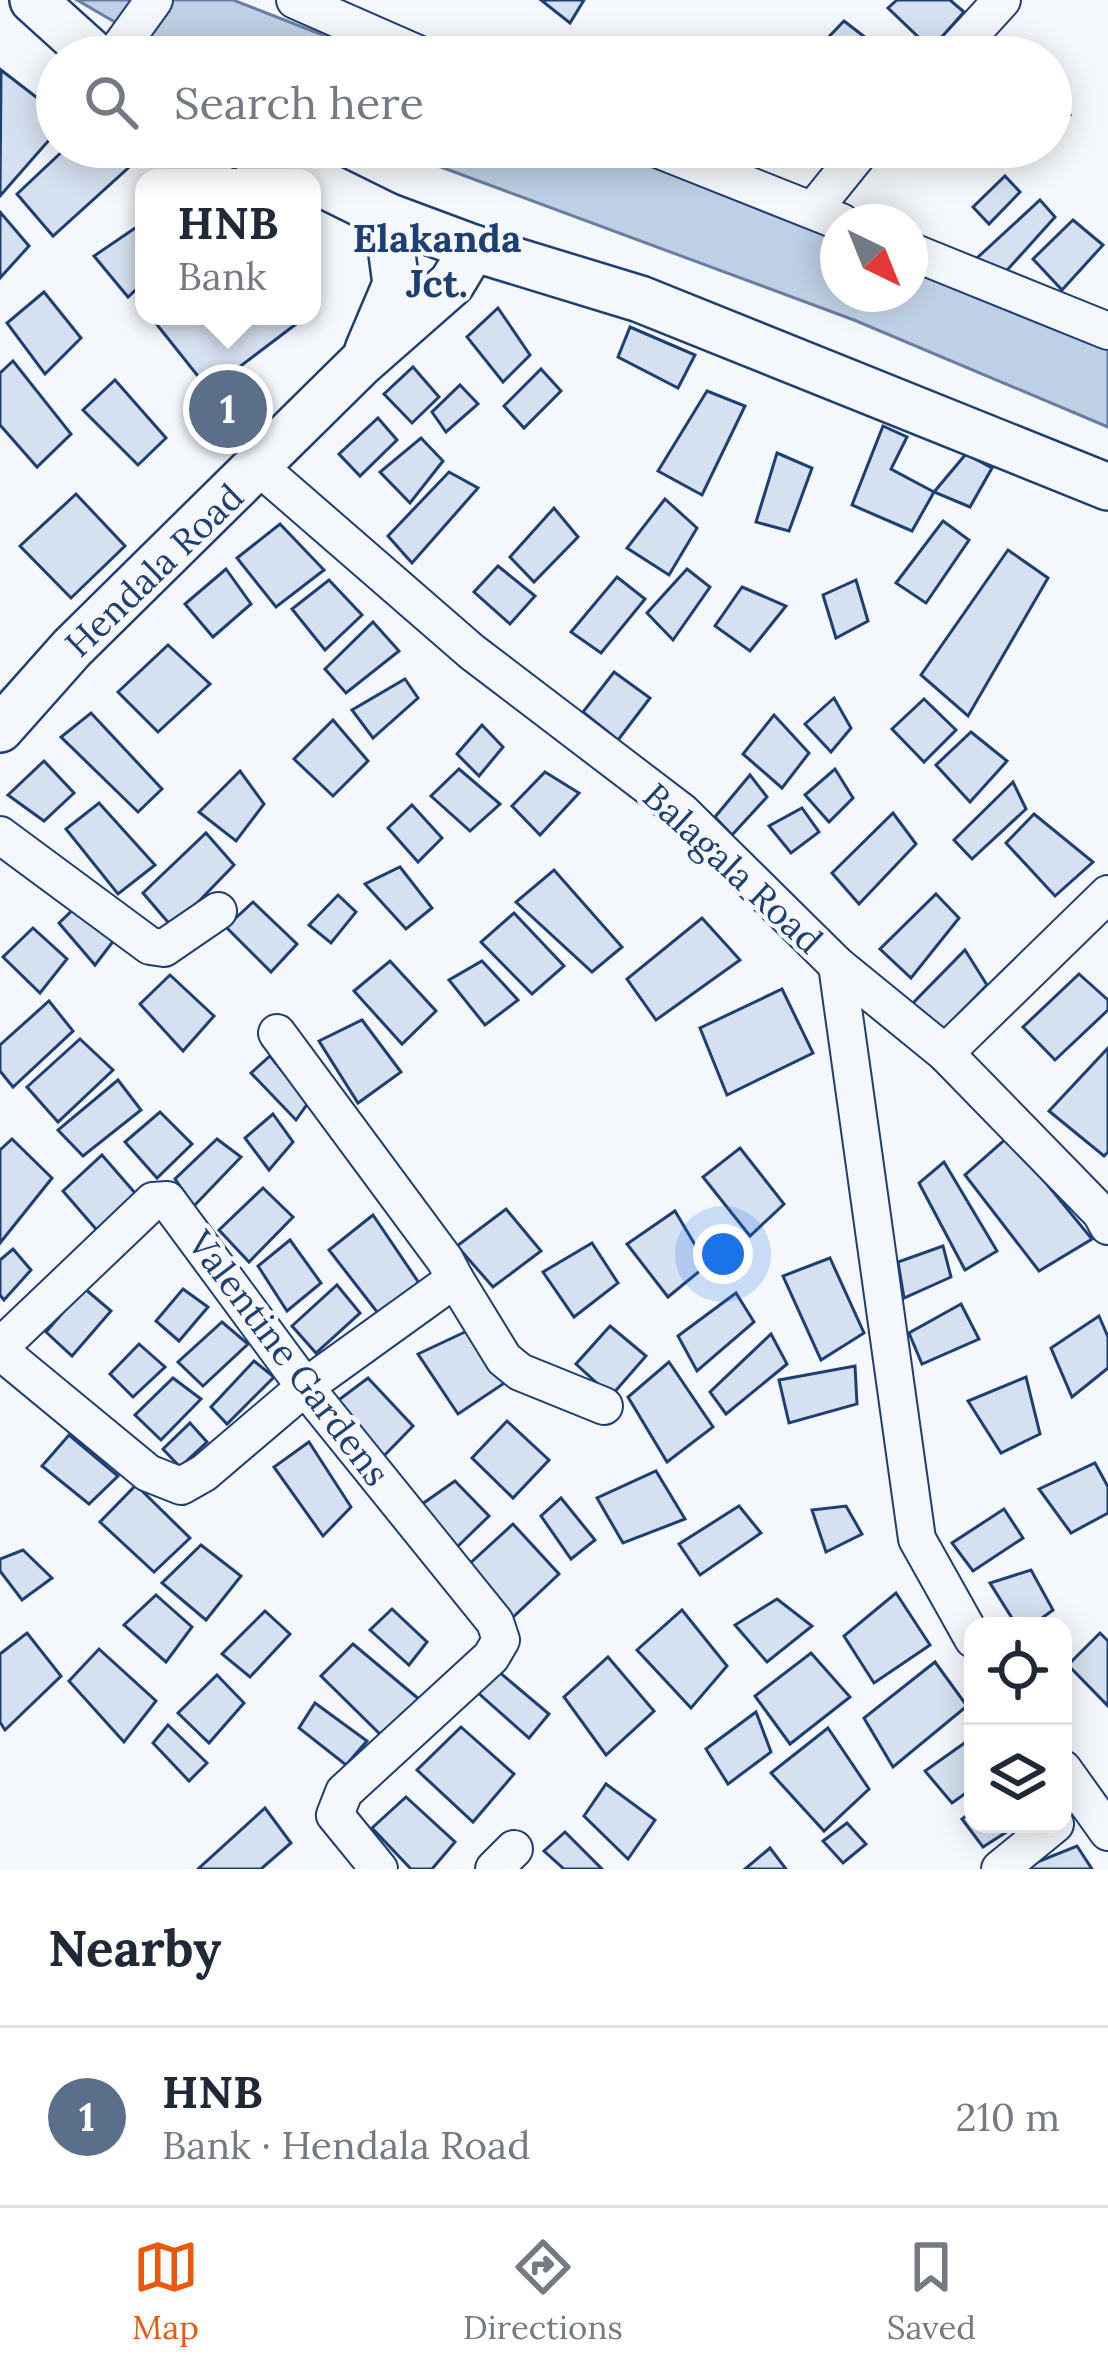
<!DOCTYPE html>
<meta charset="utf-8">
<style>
:root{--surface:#fff;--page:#f2f2f3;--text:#1f2937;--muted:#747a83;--line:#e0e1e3;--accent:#ea580c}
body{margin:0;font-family:Lora,serif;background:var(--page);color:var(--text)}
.controls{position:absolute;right:36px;bottom:36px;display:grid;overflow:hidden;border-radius:24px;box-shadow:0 6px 30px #0003}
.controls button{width:108px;height:108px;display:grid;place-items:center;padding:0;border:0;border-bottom:3px solid var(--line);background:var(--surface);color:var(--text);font:60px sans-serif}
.compass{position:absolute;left:820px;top:204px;width:108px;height:108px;border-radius:50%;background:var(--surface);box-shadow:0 6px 30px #0003;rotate:137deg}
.you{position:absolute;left:723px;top:1254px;width:42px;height:42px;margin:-30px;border:9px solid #fff;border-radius:50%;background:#1a73e8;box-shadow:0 0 0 18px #1a73e833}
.badge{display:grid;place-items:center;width:78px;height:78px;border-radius:50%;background:var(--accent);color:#fff;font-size:39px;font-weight:700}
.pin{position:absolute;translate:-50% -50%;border:6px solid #fff;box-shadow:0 3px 12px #0006}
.popup{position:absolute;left:135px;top:169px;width:186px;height:156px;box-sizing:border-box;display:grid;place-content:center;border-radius:24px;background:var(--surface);filter:drop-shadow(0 3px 9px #0005);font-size:39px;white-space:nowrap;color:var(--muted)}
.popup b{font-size:45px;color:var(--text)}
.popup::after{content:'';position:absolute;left:50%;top:100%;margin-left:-24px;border:24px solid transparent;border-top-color:var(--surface)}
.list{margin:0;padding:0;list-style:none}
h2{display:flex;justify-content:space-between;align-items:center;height:156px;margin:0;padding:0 48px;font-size:51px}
h2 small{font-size:39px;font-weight:400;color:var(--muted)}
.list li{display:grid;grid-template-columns:78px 1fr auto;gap:36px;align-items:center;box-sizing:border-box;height:180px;padding:0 48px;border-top:3px solid var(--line)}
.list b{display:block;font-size:45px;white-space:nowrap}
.list p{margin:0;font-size:39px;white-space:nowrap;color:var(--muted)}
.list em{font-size:39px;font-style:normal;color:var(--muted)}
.icon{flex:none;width:66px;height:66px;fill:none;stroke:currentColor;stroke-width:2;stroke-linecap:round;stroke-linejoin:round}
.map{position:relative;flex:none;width:1108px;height:1869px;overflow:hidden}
.search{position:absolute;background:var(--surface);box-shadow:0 6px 30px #0003;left:36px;right:36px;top:36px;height:132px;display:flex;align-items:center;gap:30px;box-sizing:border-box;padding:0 42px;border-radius:66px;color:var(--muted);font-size:45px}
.sheet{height:336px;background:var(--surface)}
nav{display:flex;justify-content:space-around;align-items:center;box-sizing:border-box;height:168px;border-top:3px solid var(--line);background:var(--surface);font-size:33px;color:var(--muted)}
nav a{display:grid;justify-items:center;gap:6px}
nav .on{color:var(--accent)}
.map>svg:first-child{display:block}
.water{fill:#bed0e5;stroke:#687fa3;stroke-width:3}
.building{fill:#d5e0f0;stroke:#1d3f73;stroke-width:3}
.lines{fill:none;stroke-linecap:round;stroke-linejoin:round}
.minor-casing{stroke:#1d3f73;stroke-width:40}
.major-casing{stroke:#1d3f73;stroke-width:50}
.minor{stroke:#f4f7fb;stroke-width:36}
.major{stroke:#f4f7fb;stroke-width:45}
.labels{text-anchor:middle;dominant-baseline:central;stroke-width:9;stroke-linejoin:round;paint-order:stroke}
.street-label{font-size:36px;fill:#1d3f73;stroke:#f4f7fb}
.neighbourhood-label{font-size:39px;font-weight:bold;fill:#1d3f73;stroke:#f4f7fb}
</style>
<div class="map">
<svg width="1108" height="1869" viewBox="0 0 1108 1869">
<rect width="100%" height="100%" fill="#f4f7fb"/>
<g class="water">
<polygon points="77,0 233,0 379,57 175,57"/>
<polygon points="387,147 611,147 838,237 838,294 910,294 910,266 1108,345 1108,427 854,320"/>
</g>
<g class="building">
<polygon points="541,0 584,0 570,23"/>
<polygon points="897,0 950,0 964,12 931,49 888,8"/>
<polygon points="844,21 875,45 868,57 834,57 821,45"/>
<polygon points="1,70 57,113 57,131 0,196"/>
<polygon points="1051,95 1070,115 1051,133"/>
<polygon points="67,147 123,147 137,160 53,236 17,194"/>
<polygon points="1005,176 1020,192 989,224 973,207"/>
<polygon points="1040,200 1055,217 1001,277 977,258"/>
<polygon points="0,212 29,246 0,278"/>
<polygon points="1073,220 1103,245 1062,290 1033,259"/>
<polygon points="144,222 144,282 128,297 94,256"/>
<polygon points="44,292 81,338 45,374 7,323"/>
<polygon points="498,308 530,355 503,382 467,337"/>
<polygon points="150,316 302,316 304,318 209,390"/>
<polygon points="630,327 695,355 678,388 618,357"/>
<polygon points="13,361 71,434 37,467 0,425 0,373"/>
<polygon points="413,367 439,397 412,423 384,394"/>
<polygon points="541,369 561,391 524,428 504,406"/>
<polygon points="115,380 166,438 138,465 83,410"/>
<polygon points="460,385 478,404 446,432 432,412"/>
<polygon points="707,391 745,406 702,495 658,471"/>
<polygon points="378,418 397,440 360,476 339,454"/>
<polygon points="883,426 907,437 891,469 934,492 912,531 852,505"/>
<polygon points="421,438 443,461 410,503 380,472"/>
<polygon points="777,453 812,468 789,531 756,522"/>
<polygon points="966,454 992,468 970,507 934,492"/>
<polygon points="449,472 478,488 412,563 388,536"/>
<polygon points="76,494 125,546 71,598 20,546"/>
<polygon points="665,499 697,528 669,575 627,548"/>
<polygon points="554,508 578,537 534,582 510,557"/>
<polygon points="943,521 969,540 926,603 896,583"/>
<polygon points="280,524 324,570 276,607 237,558"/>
<polygon points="1008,550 1048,578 968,716 921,675"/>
<polygon points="498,566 535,596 510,624 474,592"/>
<polygon points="226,569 251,604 213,637 185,604"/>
<polygon points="687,569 710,587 673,640 647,613"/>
<polygon points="617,577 645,599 601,653 571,632"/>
<polygon points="329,580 362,615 325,650 292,609"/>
<polygon points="856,580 868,621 836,638 823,595"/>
<polygon points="742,587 786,606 750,651 715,626"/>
<polygon points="373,622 399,651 346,693 325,669"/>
<polygon points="168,645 210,684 158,732 118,692"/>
<polygon points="614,672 650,698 618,740 583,712"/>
<polygon points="405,679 418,698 373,738 352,710"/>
<polygon points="834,698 851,728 831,752 805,724"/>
<polygon points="924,699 956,730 924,762 892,729"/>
<polygon points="91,713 162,789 138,812 61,737"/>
<polygon points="774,715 809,753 782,788 743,754"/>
<polygon points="333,720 368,761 333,796 294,759"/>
<polygon points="482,725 503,747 479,776 457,754"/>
<polygon points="971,732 1007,761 970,802 936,765"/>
<polygon points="44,761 74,793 44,821 8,795"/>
<polygon points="459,769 500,804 470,831 431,796"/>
<polygon points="835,769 853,798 829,822 805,795"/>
<polygon points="240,771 264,804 236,841 199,812"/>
<polygon points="545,772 579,793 540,835 512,806"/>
<polygon points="750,775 767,797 732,835 715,817"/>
<polygon points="1013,782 1026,809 972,859 954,840"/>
<polygon points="99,803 155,865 118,894 66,829"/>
<polygon points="412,805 442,838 418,862 388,828"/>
<polygon points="802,808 819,832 791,853 769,826"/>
<polygon points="893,813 916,844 859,904 832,873"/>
<polygon points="1034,814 1093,862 1055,896 1006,843"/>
<polygon points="206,833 234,865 173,928 143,893"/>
<polygon points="400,867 432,908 406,929 365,884"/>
<polygon points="554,870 622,947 592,972 516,902"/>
<polygon points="936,894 959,918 911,978 880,949"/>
<polygon points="338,895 356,912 331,943 309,925"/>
<polygon points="253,902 297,944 271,972 226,927"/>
<polygon points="79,904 118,935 95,965 59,923"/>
<polygon points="514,913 564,966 532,994 481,942"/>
<polygon points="702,918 740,960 656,1020 627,979"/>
<polygon points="33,928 67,959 40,993 3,957"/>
<polygon points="965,950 987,985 941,1032 912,1004"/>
<polygon points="390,961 436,1011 402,1044 354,991"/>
<polygon points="482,961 518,1000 485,1025 449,980"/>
<polygon points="1079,974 1108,1000 1108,1010 1055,1060 1023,1027"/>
<polygon points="170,975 214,1016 183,1051 140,1004"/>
<polygon points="782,989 813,1053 727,1095 700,1028"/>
<polygon points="49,1001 73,1031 13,1087 0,1071 0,1045"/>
<polygon points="362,1020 401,1072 358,1103 319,1041"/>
<polygon points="80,1039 113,1070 58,1122 27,1087"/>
<polygon points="1108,1048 1108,1152 1104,1156 1049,1111"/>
<polygon points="270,1056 308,1103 296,1120 251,1073"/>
<polygon points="118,1080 141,1110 83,1156 58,1130"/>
<polygon points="160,1112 192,1144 157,1178 125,1142"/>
<polygon points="273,1114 293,1142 269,1170 245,1138"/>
<polygon points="1008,1137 1092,1239 1039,1271 965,1175"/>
<polygon points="12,1139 52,1178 0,1243 0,1150"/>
<polygon points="217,1139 241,1157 194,1206 175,1179"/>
<polygon points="740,1148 784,1204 750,1236 703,1177"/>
<polygon points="102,1155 142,1201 101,1235 63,1191"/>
<polygon points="944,1162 997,1251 965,1270 919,1183"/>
<polygon points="263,1188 293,1217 249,1262 219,1230"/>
<polygon points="506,1209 541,1251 493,1287 457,1246"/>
<polygon points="675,1211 707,1265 668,1297 627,1244"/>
<polygon points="373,1215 419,1283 381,1317 329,1250"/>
<polygon points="290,1240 321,1283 287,1311 258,1266"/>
<polygon points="592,1243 618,1283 574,1317 543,1272"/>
<polygon points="943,1246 951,1277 904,1298 898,1262"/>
<polygon points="13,1249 31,1270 4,1300 0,1295 0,1260"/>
<polygon points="830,1258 864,1333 821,1360 783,1276"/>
<polygon points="337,1285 360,1313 316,1353 292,1326"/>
<polygon points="84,1288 111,1311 72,1356 46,1332"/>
<polygon points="183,1289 208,1307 179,1341 156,1321"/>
<polygon points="736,1293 754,1322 697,1371 678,1336"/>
<polygon points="961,1304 979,1339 922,1364 909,1333"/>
<polygon points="1099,1316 1108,1337 1108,1368 1072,1397 1051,1348"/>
<polygon points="222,1322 248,1344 203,1386 178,1362"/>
<polygon points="610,1326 646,1356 611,1396 576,1364"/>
<polygon points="467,1331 506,1382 458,1414 418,1354"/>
<polygon points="771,1334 787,1364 726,1414 710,1392"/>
<polygon points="139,1344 165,1367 133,1397 110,1374"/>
<polygon points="254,1361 274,1377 227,1424 211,1407"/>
<polygon points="669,1362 713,1427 667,1462 628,1397"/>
<polygon points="855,1366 857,1404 789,1423 779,1380"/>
<polygon points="1026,1377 1040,1434 1001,1453 968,1401"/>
<polygon points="173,1378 201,1399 161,1440 135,1415"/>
<polygon points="368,1378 413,1426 379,1461 332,1405"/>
<polygon points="507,1421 549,1460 513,1498 472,1458"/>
<polygon points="190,1423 207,1442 180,1467 163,1449"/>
<polygon points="69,1435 118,1476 89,1504 42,1466"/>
<polygon points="309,1442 351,1507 323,1536 274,1467"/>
<polygon points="1095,1463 1108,1487 1108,1513 1071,1533 1039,1489"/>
<polygon points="656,1471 685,1519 623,1543 597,1498"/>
<polygon points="455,1481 489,1516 455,1549 415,1509"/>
<polygon points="136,1485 190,1538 154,1572 100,1522"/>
<polygon points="561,1498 595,1540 571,1559 541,1516"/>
<polygon points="739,1506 761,1533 700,1575 679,1544"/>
<polygon points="846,1506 862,1534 826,1552 812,1510"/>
<polygon points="1004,1509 1023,1538 973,1571 952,1543"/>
<polygon points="513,1524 559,1574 512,1618 466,1567"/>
<polygon points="201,1545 241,1576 206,1620 162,1583"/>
<polygon points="23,1550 52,1578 22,1600 0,1571 0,1559"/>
<polygon points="1031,1570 1053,1610 1031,1626 1017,1626 990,1583"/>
<polygon points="896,1593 930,1645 874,1683 844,1636"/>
<polygon points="156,1595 192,1627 166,1662 124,1625"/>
<polygon points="777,1599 812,1626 767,1662 735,1625"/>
<polygon points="392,1609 427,1642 409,1665 370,1630"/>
<polygon points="682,1610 727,1666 691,1708 637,1650"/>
<polygon points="265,1611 290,1634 250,1677 222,1654"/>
<polygon points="27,1633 61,1676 5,1730 0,1722 0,1654"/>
<polygon points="1100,1633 1108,1641 1108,1706 1068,1665"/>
<polygon points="353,1644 420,1700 385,1739 321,1676"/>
<polygon points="99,1649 156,1701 124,1742 69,1681"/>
<polygon points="811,1653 850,1697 790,1744 755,1696"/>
<polygon points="608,1657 654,1711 606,1755 564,1697"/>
<polygon points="935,1662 967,1706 893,1767 864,1718"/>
<polygon points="498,1671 549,1714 529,1738 477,1692"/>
<polygon points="217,1675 244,1703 209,1743 178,1713"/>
<polygon points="315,1703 367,1741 346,1765 299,1728"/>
<polygon points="756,1712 771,1752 728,1784 706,1749"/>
<polygon points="168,1725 207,1763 189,1781 153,1743"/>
<polygon points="461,1727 514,1774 473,1822 417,1770"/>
<polygon points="828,1728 869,1789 824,1831 771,1773"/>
<polygon points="973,1737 973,1788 952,1803 925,1771"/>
<polygon points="606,1784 655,1820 628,1859 584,1816"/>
<polygon points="406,1797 455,1842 432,1869 411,1869 372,1828"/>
<polygon points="265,1808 291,1843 261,1869 198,1869"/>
<polygon points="973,1811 973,1824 1019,1824 983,1847 962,1819"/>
<polygon points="847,1823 866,1844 843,1863 823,1841"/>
<polygon points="565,1832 602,1869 564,1869 544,1851"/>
<polygon points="1077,1846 1092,1869 1020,1869"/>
<polygon points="770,1848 786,1869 745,1869"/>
</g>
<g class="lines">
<g class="minor-casing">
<g id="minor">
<polyline points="295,0 425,57"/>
<polyline points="113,57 154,0"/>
<polyline points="950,57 1002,0"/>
<polyline points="652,147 841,222"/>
<polyline points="813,210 864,147"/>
<polyline points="910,251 1108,331"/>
<polyline points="259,467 472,652 682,812 837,965 917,1539 973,1639"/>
<polyline points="0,835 150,946 164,948 218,911"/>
<polyline points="837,965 945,1053 1101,1213 1108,1226"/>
<polyline points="945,1053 1108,894"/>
<polyline points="455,1279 504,1359 520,1372 604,1406"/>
<polyline points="0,1347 153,1201 167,1200 305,1387 495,1622 501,1640 491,1657 344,1792 335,1815 379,1869"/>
<polyline points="0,1351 148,1473 181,1486 204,1473 305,1387 455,1279 445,1260 277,1033"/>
<polyline points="1063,1769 1108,1832"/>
<polyline points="494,1869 514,1849"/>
<polyline points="1000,1869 1055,1824"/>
</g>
</g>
<g class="major-casing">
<g id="major">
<polyline points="33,0 96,57"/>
<polyline points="244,147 310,178"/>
<polyline points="312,179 387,216 473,248 640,299 1108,487"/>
<polyline points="368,350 396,284 387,216"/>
<polyline points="0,729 72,648 361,363 452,283 473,248"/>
</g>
</g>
<use href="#minor" class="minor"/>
<use href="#major" class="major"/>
</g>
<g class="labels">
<g class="street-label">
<text transform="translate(154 570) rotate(-44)">Hendala Road</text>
<text transform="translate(733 868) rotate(43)">Balagala Road</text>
<text transform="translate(289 1358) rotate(53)">Valentine Gardens</text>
</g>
<g class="neighbourhood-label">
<text x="437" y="238">Elakanda<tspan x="437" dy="45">Jct.</tspan></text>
</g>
</g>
</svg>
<div class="controls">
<button><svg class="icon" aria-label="locate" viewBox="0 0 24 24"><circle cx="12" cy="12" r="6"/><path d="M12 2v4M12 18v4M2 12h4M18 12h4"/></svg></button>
<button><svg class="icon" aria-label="layers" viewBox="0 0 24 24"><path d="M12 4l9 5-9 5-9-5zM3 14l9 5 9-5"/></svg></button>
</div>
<svg class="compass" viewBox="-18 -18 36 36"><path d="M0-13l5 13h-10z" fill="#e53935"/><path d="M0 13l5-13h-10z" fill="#747a83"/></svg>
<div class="you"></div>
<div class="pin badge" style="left:228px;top:409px;background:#5c6f8a">1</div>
<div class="popup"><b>HNB</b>Bank</div>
<div class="search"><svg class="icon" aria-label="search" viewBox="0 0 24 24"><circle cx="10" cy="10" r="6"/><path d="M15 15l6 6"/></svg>Search here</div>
</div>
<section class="sheet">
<h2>Nearby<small></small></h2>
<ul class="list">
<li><span class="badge" style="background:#5c6f8a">1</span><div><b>HNB</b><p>Bank · Hendala Road</p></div><em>210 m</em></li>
</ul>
</section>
<nav>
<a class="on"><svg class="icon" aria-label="map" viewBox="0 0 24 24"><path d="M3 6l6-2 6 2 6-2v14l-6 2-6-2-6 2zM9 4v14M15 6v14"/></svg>Map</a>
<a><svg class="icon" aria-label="directions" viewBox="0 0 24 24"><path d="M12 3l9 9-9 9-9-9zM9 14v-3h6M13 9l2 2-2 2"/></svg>Directions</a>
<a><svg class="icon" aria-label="saved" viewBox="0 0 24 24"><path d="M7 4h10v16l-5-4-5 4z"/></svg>Saved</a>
</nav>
